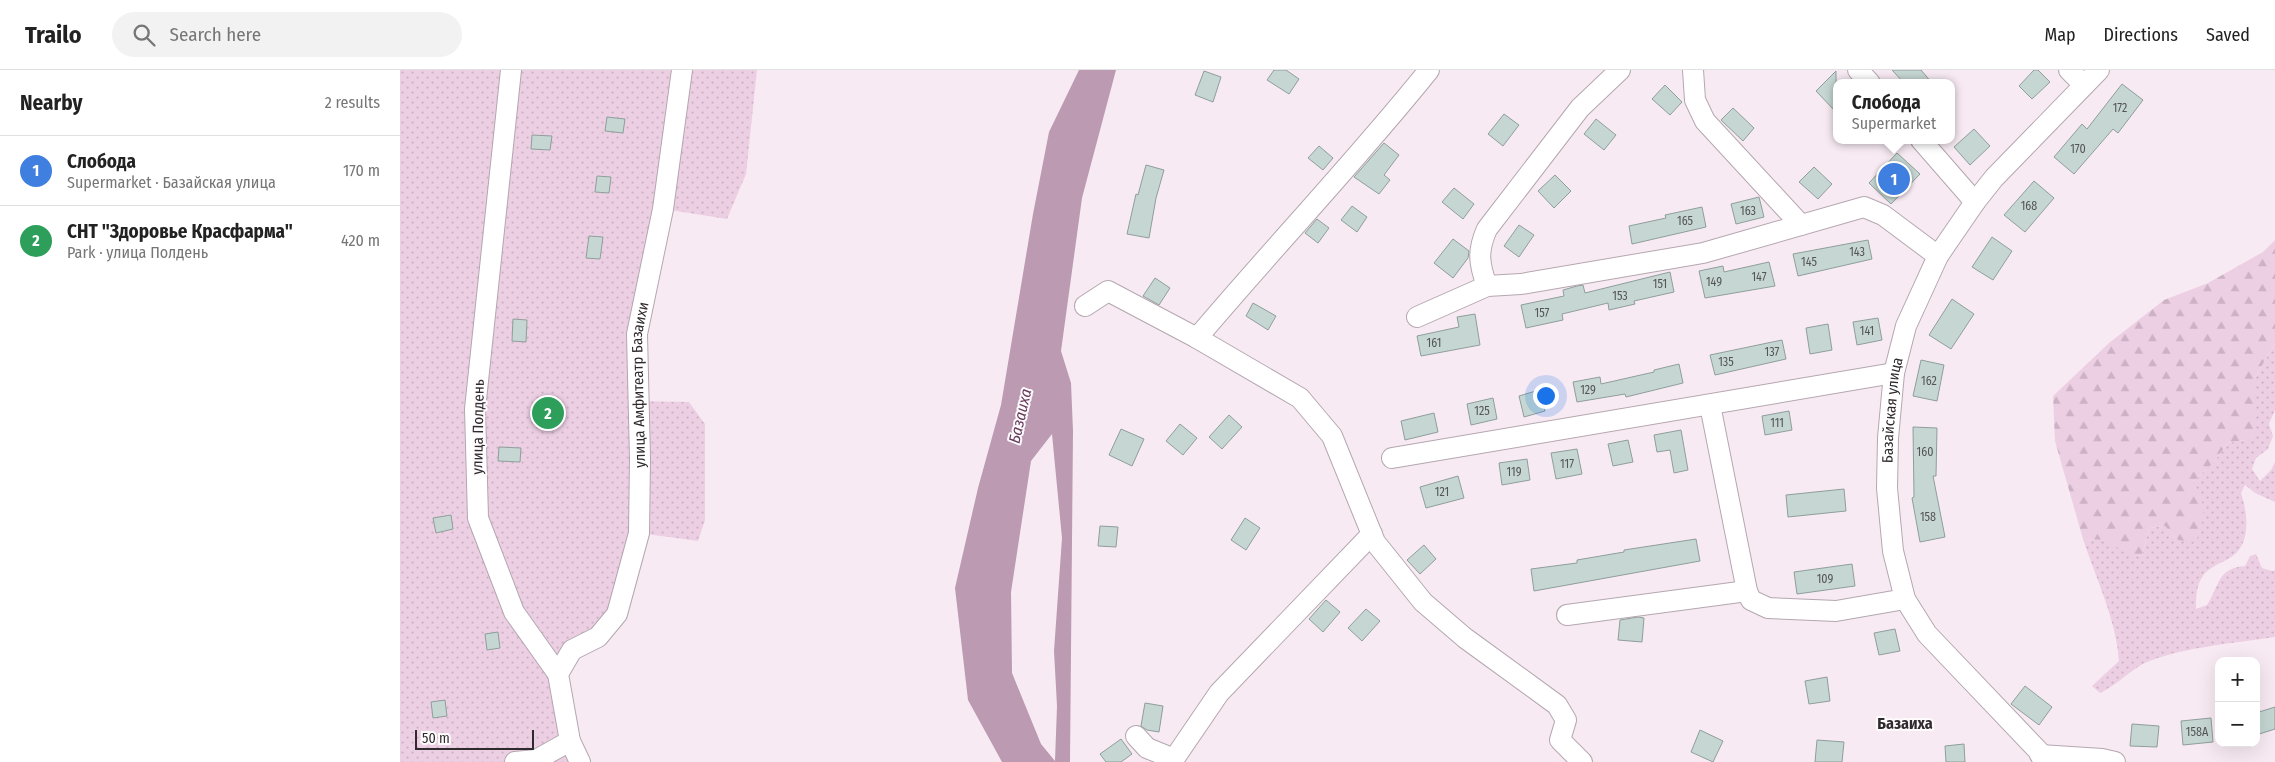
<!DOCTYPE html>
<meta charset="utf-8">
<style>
:root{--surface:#fff;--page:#f2f2f2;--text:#222;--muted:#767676;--line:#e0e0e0;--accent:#266d62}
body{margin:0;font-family:"Fira Sans Condensed",sans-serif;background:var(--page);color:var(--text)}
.controls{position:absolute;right:15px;bottom:15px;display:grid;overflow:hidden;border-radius:10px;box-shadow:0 5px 20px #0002}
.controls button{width:45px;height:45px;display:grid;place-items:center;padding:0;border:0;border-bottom:1px solid var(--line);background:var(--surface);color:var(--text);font:25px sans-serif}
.scale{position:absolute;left:15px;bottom:12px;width:119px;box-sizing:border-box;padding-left:5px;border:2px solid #2f2a2d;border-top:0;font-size:14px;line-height:18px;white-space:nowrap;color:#2f2a2d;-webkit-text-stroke:4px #fefbfd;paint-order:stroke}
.you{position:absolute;left:1145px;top:325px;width:18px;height:18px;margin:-12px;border:4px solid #fff;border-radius:50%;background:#1a73e8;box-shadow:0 0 0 8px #1a73e833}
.badge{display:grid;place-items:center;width:32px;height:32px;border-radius:50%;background:var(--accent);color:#fff;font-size:16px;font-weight:700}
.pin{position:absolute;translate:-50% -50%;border:2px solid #fff;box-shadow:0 1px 5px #0006}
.popup{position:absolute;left:1433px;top:9px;width:122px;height:65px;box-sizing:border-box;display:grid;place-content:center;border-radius:10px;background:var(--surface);filter:drop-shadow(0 1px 4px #0005);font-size:16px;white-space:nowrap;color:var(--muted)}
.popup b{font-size:19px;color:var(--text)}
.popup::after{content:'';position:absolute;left:50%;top:100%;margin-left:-10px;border:10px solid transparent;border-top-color:var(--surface)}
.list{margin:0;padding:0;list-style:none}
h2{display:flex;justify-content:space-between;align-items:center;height:65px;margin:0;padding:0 20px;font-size:21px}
h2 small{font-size:16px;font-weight:400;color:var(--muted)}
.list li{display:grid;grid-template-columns:32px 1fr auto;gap:15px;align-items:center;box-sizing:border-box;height:70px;padding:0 20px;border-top:1px solid var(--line)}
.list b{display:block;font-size:19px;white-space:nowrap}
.list p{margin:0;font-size:16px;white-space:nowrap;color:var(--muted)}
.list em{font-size:16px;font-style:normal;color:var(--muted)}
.icon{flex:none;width:28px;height:28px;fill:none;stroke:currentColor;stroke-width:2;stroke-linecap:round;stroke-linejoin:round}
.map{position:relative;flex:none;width:1875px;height:692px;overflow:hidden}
header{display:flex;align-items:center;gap:30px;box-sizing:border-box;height:70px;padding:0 25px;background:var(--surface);border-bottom:1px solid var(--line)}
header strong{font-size:24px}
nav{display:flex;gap:28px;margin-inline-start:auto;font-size:18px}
.search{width:350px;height:45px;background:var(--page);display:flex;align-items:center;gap:12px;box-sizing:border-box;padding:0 18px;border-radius:28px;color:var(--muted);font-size:19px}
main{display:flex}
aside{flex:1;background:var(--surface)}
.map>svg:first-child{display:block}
.grass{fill:url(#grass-dots)}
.forest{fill:url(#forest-firs)}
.water{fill:#bb9ab2;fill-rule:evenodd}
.building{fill:#c6d7d3;stroke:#8e9e9b}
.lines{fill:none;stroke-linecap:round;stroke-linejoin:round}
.minor-casing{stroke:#b4a7b0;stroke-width:22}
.minor{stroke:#fff;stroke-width:20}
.labels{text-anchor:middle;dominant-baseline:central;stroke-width:4;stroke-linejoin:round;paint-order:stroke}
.number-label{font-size:12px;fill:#555556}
.street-label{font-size:15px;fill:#2f2a2d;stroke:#fefbfd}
.water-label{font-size:16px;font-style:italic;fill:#65375a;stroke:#fefbfd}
.neighbourhood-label{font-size:16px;font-weight:bold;fill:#2f2a2d;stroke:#fefbfd}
</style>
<header>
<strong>Trailo</strong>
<div class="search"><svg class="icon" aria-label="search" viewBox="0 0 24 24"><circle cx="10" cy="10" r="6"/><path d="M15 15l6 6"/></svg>Search here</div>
<nav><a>Map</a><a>Directions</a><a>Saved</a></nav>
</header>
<main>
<aside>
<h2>Nearby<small>2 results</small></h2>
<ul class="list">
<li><span class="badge" style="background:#3f7fe0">1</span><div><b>Слобода</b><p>Supermarket · Базайская улица</p></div><em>170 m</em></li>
<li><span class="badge" style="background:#2e9e5b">2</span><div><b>СНТ &quot;Здоровье Красфарма&quot;</b><p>Park · улица Полдень</p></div><em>420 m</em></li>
</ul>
</aside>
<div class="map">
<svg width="1875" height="692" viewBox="0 0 1875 692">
<defs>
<pattern id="grass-dots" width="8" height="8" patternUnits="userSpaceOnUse" patternTransform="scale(1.25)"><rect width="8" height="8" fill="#edcfe4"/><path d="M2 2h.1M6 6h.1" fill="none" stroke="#ccb2c4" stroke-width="1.8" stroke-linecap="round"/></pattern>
<pattern id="forest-firs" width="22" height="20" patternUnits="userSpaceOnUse" patternTransform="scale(1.25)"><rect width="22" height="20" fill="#edcfe4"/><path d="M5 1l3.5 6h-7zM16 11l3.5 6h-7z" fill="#ccb2c4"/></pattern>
</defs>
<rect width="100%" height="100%" fill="#f8eaf3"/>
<g class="grass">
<polygon points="0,0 357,0 346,104 327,149 263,139 239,331 289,332 305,354 305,450 298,471 239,463 217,544 158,604 180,692 0,692"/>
<path d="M1875,273v67l-6,14 4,12 -5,13 -12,9 -4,11 8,12 11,-11 4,-8v40l-20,-9 -10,-8 -4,8c7,21 11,54 -13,66 -11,6 -21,9 -27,20 -5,9 -5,21 -5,30l11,-4c13,-20 10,-37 38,-39l5,-10 6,-2 6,14 10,3 3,-1v67c-36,6 -107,11 -137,30 -13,8 -23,19 -38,26l-8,-7 27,-25c-3,-42 -23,-82 -36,-122l24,1 21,14 14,2 7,-28 16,-2 13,14 15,-58 20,-19 15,-20 17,-3 9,-6v-55z"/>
</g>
<path class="forest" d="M1875,170v103l-21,36v55l-9,6 -17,3 -15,20 -20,19c14,22 12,36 3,60l-18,-2 -13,-14 -16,2 -7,28 -14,-1 -21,-15 -24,-1 -28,-98 -2,-45 56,-53 55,-43 44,-17 55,-31z"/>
<path class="water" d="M679,0h37l-34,128 -21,153 10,32 2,48 -3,331h-68l-34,-62 -13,-112 23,-100 23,-83 32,-191 16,-82zM652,364l10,104 -8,113 3,55 -2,55 -14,-17 -29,-71 -1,-81 20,-131z"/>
<g class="building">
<polygon points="874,0 886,0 899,9 889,24 867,10"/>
<polygon points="1492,0 1521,0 1532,13 1504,13"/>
<polygon points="1634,0 1638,0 1650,12 1632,29 1619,16"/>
<polygon points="804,1 821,7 813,32 795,25"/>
<polygon points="1436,1 1436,42 1416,21"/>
<polygon points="1722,14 1743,30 1718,63 1713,59 1674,104 1654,87 1682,54 1687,59"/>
<polygon points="1265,15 1282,32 1270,45 1252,29"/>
<polygon points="1333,38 1354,58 1343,71 1321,50"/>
<polygon points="1104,44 1119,55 1103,76 1088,64"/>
<polygon points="207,47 225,49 223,63 205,61"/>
<polygon points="1196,49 1216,65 1204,80 1184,64"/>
<polygon points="1574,59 1590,76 1570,95 1554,77"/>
<polygon points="132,65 152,66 150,80 131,79"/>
<polygon points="984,73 999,85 984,105 990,110 979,124 954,107"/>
<polygon points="919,76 933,88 923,100 908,88"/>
<polygon points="1497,83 1520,104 1491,134 1469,113"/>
<polygon points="746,95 764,100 756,128 749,168 727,164 736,124 738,125"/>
<polygon points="1414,97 1432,114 1418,129 1399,112"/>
<polygon points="1155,105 1171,121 1154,138 1138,121"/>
<polygon points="197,106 211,107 209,123 195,122"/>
<polygon points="1634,111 1654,128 1625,162 1604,145"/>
<polygon points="1054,118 1074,134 1063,149 1042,132"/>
<polygon points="1359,127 1364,147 1336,154 1331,134"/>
<polygon points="952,136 967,147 957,162 941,150"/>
<polygon points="1302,137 1306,157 1232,174 1229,156 1266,148 1265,145"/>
<polygon points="917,149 929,158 918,173 905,163"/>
<polygon points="1119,155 1134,165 1119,187 1104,176"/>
<polygon points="189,166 203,167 200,189 186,188"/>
<polygon points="1592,167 1612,181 1593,210 1572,197"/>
<polygon points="1053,169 1069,181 1068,188 1053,208 1034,193"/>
<polygon points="1468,170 1472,189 1398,206 1393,184"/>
<polygon points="1369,192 1375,216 1305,228 1299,201 1323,196 1324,202"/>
<polygon points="1270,202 1274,222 1234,231 1235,234 1209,240 1208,233 1162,244 1163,250 1126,258 1121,235 1164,226 1163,220 1177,216 1183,215 1185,223"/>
<polygon points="755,208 770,218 759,235 743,226"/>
<polygon points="1552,229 1574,244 1551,279 1529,265"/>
<polygon points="853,233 876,246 868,260 846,246"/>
<polygon points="1075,244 1080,275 1021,286 1017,266 1059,257 1057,247"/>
<polygon points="1478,248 1482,270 1457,275 1453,252"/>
<polygon points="113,249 127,250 126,272 112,271"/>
<polygon points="1428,254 1432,280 1410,284 1406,258"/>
<polygon points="1382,270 1386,289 1315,305 1310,285"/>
<polygon points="1521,290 1544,295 1537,331 1513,326"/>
<polygon points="1279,294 1283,313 1226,327 1225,324 1177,332 1173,312 1200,307 1201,314 1254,302 1254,300"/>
<polygon points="1139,320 1145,341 1124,347 1119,326"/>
<polygon points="1093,328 1097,349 1071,355 1067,334"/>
<polygon points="1389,341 1392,360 1365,365 1362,346"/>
<polygon points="1034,343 1038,362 1005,370 1001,351"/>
<polygon points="829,345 842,357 822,379 809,367"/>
<polygon points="780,354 797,368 783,385 766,371"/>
<polygon points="1513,357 1537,358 1536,406 1533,406 1545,467 1520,472 1512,428 1514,427"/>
<polygon points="721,359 744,369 732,396 709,385"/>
<polygon points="1281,360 1288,400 1274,403 1270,380 1257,382 1254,365"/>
<polygon points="1228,370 1233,392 1213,396 1208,374"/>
<polygon points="99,377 121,378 120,392 98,391"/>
<polygon points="1177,379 1182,404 1156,409 1151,383"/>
<polygon points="1127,389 1130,410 1102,415 1099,393"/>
<polygon points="1058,406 1064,428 1026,438 1020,417"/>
<polygon points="1444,419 1446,441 1388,447 1386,425"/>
<polygon points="51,445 53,459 36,463 33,448"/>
<polygon points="845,448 860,458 846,480 831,470"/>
<polygon points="700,456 718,457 716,477 698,476"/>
<polygon points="1296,469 1300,491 1134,521 1131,499 1177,493 1177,490 1224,482 1224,480"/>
<polygon points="1024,475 1036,489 1020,504 1007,490"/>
<polygon points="1452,494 1455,516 1397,524 1394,502"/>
<polygon points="926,530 940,542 923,562 909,549"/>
<polygon points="966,539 980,551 962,571 948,558"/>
<polygon points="1238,547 1244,548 1242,572 1218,570 1220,550"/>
<polygon points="1495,559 1500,581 1479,585 1474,563"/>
<polygon points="98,562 100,578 87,580 85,564"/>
<polygon points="1427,607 1430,631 1409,634 1405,611"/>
<polygon points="1625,616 1652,637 1639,655 1611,634"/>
<polygon points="45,630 47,646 33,648 31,632"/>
<polygon points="745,633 763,636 759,662 747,660 741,656"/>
<polygon points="1875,637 1875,659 1856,665 1856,643"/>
<polygon points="1811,648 1813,672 1783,675 1781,651"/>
<polygon points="1732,654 1759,656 1757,677 1730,676"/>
<polygon points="1300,660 1323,671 1313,692 1291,682"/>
<polygon points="721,669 732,684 721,692 706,692 700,684"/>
<polygon points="1417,670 1444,672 1442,692 1415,692"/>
<polygon points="1564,674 1565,692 1546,692 1545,676"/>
</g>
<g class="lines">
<g class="minor-casing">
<g id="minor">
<polyline points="111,0 75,339 78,448 114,542 158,604 170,671 180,692"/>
<path d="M1029,0c-74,92 -156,178 -232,268l103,60 32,38 43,106 48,60 42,36 92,67 9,15 -6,20 22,22"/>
<polyline points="1293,0 1295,30 1305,51 1401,155"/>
<polyline points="1458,0 1470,13"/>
<polyline points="1669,0 1684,15"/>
<polyline points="1521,70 1575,132"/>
<path d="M1087,216c-8,-22 -10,-35 0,-57l93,-121 40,-38"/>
<polyline points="685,236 708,221 797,268"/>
<polyline points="1017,247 1087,216 1121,214 1303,183 1464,137 1483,145 1538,186"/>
<polyline points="1310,335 1347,521 1351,530 1368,538 1436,541 1505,529"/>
<polyline points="992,388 1494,303"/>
<polyline points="1167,545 1347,521"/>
<path id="s1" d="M158,604l14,-24 26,-13 19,-23 22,-81 1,-74 -3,-125 26,-125 19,-139"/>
<polyline points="736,666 747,678 774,689 819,623 972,464"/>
<polyline points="1640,685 1702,689 1715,692"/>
<polyline points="115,692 136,690 170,671"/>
<path id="s2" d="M1649,692l-122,-128 -22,-35 -12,-48 -6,-63 1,-50 6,-65 12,-47 32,-70 37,-54 19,-24 105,-108"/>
</g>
</g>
<use href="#minor" class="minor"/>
</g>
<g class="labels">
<g class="number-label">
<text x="1720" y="38">172</text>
<text x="1678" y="79">170</text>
<text x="1629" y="136">168</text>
<text x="1348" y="141">163</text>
<text x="1285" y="151">165</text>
<text x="1457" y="182">143</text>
<text x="1409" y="192">145</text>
<text x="1359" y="207">147</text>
<text x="1314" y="212">149</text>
<text x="1260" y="214">151</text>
<text x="1220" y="226">153</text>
<text x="1142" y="243">157</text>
<text x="1467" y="261">141</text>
<text x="1034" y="273">161</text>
<text x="1372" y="282">137</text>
<text x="1326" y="292">135</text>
<text x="1529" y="311">162</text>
<text x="1188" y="320">129</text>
<text x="1082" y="341">125</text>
<text x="1377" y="353">111</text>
<text x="1525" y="382">160</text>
<text x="1167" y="394">117</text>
<text x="1114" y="402">119</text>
<text x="1042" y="422">121</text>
<text x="1528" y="447">158</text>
<text x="1425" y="509">109</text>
<text x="1797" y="662">158А</text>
</g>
<g class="street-label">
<text stroke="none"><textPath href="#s1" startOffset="319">улица Амфитеатр Базаихи</textPath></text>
<text stroke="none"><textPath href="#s2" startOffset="409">Базайская улица</textPath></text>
<text transform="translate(78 357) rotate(-89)">улица Полдень</text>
</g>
<g class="water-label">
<text transform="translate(620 346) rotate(-77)">Базаиха</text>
</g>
<g class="neighbourhood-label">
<text x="1505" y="653">Базаиха</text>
</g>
</g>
</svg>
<div class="controls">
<button>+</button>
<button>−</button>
</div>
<div class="scale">50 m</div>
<div class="you"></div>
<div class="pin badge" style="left:1494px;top:109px;background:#3f7fe0">1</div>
<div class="popup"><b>Слобода</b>Supermarket</div>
<div class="pin badge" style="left:148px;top:343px;background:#2e9e5b">2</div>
</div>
</main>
